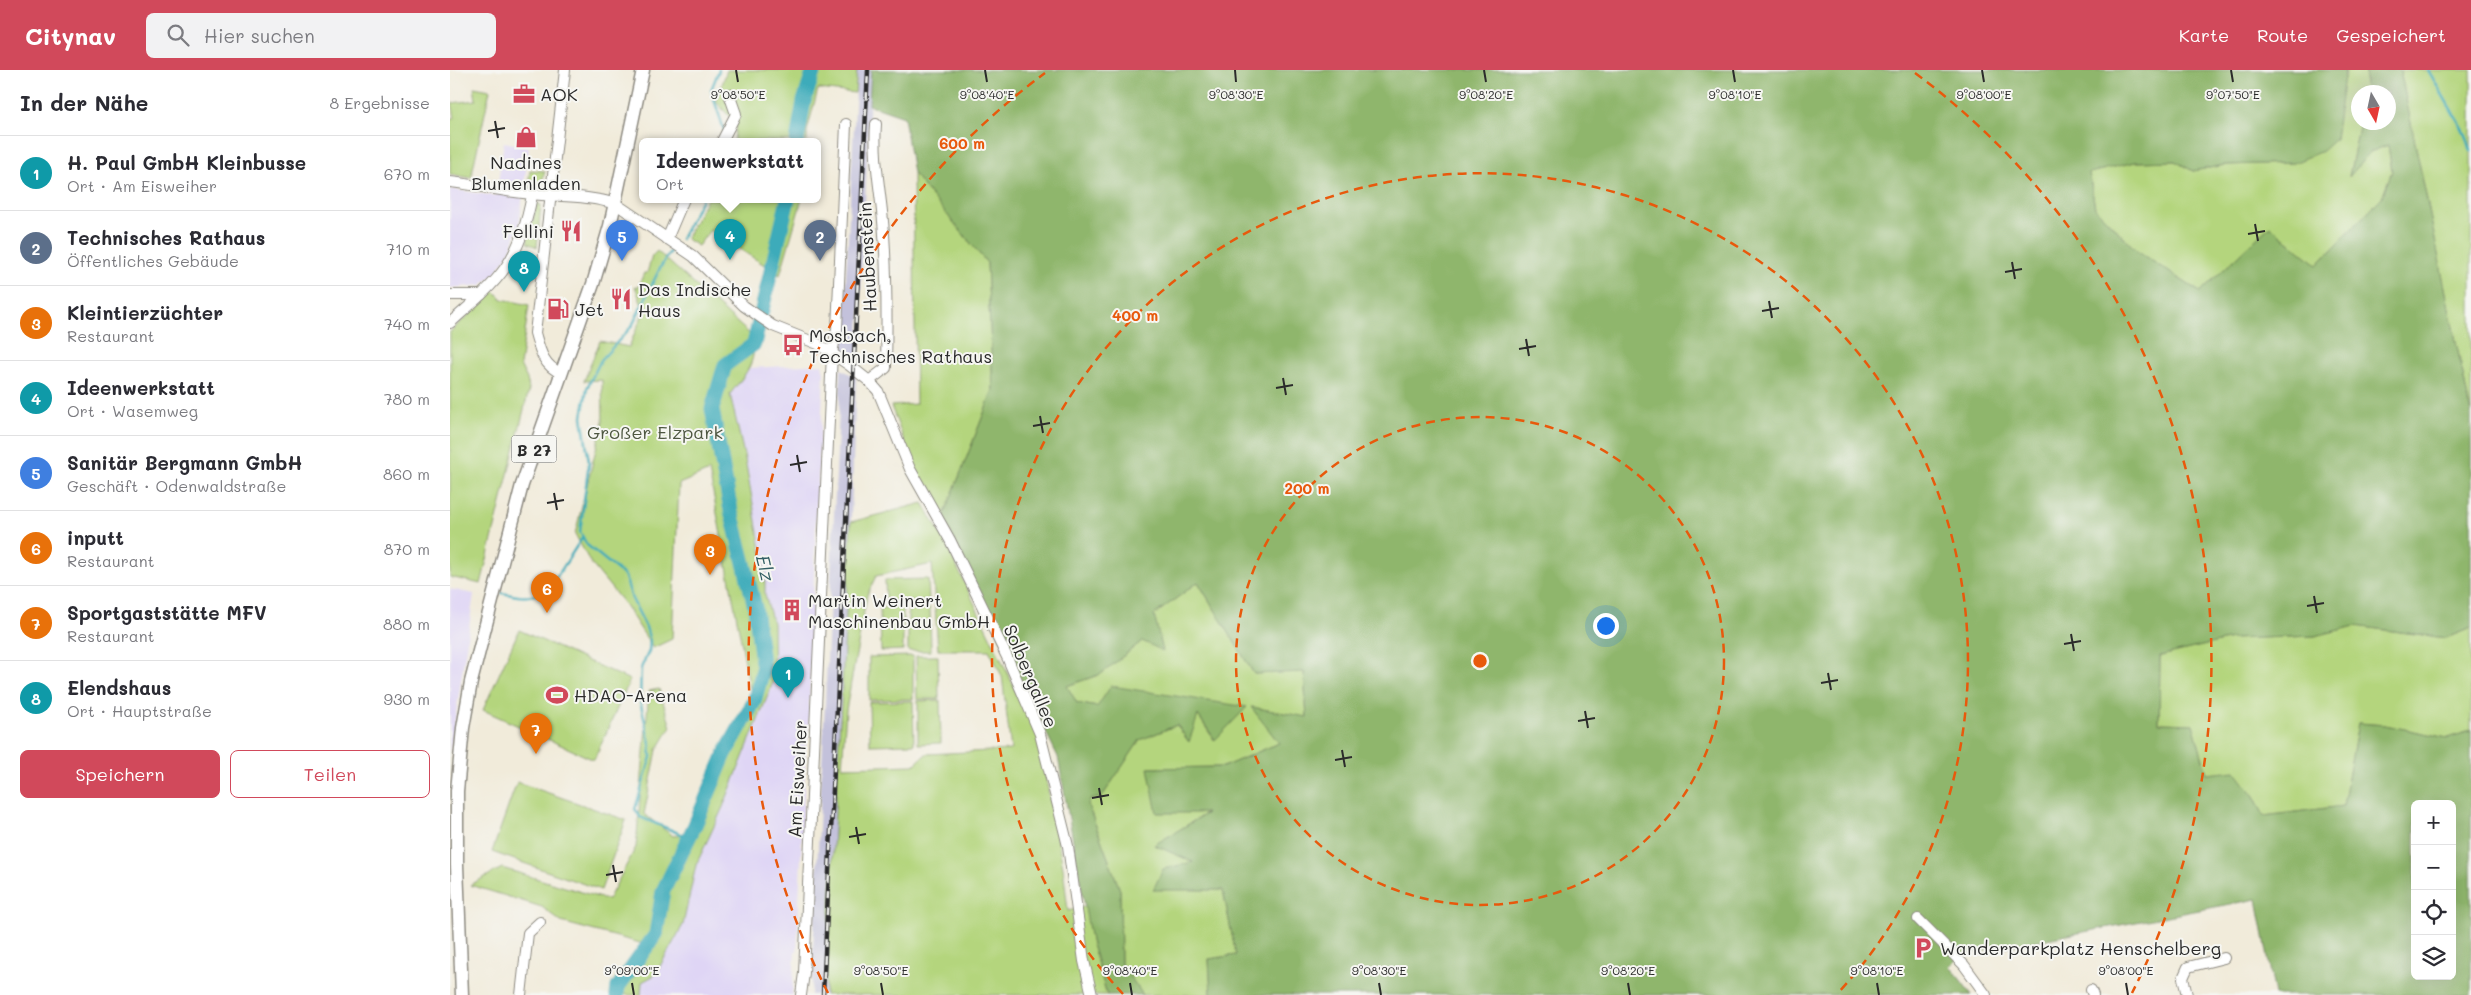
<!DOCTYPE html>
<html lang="de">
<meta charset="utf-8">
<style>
:root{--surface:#fff;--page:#f2f2f3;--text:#2b2b33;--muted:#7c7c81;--line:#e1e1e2;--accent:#d1495b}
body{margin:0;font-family:Mali,sans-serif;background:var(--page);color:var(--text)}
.controls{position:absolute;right:15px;bottom:15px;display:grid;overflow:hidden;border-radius:8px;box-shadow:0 5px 20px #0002}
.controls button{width:45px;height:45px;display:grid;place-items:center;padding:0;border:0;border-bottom:1px solid var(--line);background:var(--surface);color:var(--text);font:25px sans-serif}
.compass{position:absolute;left:1901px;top:15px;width:45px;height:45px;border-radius:50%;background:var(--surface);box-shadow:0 5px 20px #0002;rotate:171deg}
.you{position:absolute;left:1155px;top:555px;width:18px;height:18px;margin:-12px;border:4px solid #fff;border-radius:50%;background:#1a73e8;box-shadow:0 0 0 8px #1a73e833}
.badge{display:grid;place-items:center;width:32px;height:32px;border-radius:50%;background:var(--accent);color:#fff;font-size:16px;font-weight:700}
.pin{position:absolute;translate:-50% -41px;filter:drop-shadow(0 1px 2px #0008)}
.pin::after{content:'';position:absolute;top:26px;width:18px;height:15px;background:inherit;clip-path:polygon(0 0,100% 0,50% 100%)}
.popup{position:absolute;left:189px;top:68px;width:182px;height:65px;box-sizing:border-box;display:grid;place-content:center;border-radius:8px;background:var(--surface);filter:drop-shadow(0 1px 4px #0005);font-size:16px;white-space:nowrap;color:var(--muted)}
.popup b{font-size:19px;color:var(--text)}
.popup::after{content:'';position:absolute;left:50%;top:100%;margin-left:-10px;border:10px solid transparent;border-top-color:var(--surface)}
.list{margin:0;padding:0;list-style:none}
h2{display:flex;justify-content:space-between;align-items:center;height:65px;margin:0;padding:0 20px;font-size:21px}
h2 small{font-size:16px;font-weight:400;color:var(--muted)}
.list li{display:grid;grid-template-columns:32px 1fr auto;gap:15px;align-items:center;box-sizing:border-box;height:75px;padding:0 20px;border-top:1px solid var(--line)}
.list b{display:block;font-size:19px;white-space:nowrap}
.list p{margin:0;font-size:16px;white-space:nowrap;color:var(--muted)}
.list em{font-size:16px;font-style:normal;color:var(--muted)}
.actions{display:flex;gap:10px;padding:15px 20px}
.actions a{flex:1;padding:11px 0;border:1px solid var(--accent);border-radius:8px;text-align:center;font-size:18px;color:var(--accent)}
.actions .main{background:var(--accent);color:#fff}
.icon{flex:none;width:28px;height:28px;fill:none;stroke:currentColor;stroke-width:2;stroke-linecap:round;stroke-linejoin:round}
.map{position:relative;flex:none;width:2021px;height:925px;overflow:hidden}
header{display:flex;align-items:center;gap:30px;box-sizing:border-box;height:70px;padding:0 25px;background:var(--accent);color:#fff}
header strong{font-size:24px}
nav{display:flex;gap:28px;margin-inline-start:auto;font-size:18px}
.search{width:350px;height:45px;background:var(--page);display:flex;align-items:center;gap:12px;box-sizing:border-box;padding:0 18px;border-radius:8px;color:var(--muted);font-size:19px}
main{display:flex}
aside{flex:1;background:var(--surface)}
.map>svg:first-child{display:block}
.built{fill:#dfd5f5}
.industrial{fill:#c3c1db}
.green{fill:#b4d57d;stroke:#708054;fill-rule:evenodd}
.forest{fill:#8fb66c;stroke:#5d704c;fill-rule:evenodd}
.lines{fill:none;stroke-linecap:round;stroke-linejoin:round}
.stream{stroke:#3cabba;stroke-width:2.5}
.river{stroke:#3cabba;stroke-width:15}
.minor-casing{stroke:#8e8b82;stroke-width:12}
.major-casing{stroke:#8e8b82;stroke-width:15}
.minor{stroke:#fff;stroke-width:10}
.major{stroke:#fff;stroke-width:12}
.rail-casing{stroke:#2b2b2b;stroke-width:4.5}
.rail{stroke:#f6f6f2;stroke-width:2.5;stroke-dasharray:8;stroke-linecap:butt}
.ticks{fill:none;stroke:#2b2b2b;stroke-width:2}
.ring{fill:none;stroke:#e8590c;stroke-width:2.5;stroke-dasharray:9 6}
.labels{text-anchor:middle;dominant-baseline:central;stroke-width:4;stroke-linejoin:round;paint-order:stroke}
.shield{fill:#f6f6f2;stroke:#686867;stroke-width:1}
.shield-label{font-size:16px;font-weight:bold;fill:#2b2b2b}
.poi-label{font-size:18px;fill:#2b2b2b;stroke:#f6f6f2;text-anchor:start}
.street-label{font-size:18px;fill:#2b2b2b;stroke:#f6f6f2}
.park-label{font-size:18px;fill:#4d5640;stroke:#f6f6f2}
.water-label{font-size:19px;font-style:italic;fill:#325e64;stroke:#f6f6f2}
.ticks-label{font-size:12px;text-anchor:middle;fill:#2b2b2b;stroke:#f6f6f2;stroke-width:4;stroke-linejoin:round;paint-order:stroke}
.centre{fill:#e8590c;stroke:#f6f6f2;stroke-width:2.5}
.ring-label{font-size:15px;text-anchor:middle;font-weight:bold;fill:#e8590c;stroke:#f6f6f2;stroke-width:4;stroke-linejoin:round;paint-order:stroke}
</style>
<header>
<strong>Citynav</strong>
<div class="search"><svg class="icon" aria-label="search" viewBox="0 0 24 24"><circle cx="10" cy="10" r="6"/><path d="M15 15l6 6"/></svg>Hier suchen</div>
<nav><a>Karte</a><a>Route</a><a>Gespeichert</a></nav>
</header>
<main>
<aside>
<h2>In der Nähe<small>8 Ergebnisse</small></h2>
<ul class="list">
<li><span class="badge" style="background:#0f9aa8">1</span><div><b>H. Paul GmbH Kleinbusse</b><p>Ort · Am Eisweiher</p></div><em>670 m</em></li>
<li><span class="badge" style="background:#5c6f8a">2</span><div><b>Technisches Rathaus</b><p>Öffentliches Gebäude</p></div><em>710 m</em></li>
<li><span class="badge" style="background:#e8710a">3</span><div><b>Kleintierzüchter</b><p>Restaurant</p></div><em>740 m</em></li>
<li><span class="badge" style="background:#0f9aa8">4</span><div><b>Ideenwerkstatt</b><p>Ort · Wasemweg</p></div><em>780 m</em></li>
<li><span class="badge" style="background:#3f7fe0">5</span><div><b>Sanitär Bergmann GmbH</b><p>Geschäft · Odenwaldstraße</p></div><em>860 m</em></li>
<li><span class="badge" style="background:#e8710a">6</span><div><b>inputt</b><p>Restaurant</p></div><em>870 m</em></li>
<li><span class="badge" style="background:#e8710a">7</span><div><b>Sportgaststätte MFV</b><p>Restaurant</p></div><em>880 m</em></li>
<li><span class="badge" style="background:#0f9aa8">8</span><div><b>Elendshaus</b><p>Ort · Hauptstraße</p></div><em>930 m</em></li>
</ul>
<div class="actions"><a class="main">Speichern</a><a>Teilen</a></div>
</aside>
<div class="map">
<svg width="2021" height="925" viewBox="0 0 2021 925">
<rect width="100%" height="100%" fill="#f6f6f2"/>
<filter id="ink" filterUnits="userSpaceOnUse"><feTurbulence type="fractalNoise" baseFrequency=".02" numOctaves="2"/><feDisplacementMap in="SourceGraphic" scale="10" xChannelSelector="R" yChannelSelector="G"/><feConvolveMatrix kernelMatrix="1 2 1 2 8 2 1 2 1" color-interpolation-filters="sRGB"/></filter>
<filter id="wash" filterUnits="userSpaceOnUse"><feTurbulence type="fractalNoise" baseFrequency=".0096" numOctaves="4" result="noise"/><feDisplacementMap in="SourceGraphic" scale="20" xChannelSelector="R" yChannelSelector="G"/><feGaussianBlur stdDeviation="1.12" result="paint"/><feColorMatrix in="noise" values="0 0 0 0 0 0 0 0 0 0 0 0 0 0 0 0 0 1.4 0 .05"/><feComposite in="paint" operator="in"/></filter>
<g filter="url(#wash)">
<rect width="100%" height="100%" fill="#f1ebda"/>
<g class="built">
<polygon points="54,72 79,77 69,156 60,181 44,205 31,215 0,218 0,119 46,126"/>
<polygon points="372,294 374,304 366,447 358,670 356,670 347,881 345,881 342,925 191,925 192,912 233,855 246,795 273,737 324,610 323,553 315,524 315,502 295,389 280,324 300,298"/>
<polygon points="0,519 24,524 0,683"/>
</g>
<g class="industrial">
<polygon points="407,0 421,0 408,288 392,282"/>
<polygon points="391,299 406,307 400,476 375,925 361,925"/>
</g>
<g class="green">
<polygon points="277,0 407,0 405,23 368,19 357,61 357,71 284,71 286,53 266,32"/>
<polygon points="1895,0 1916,0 1914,22 1908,22 1908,52 1910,53 1899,106 1920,82 1938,75 1942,101 1932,127 1867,195 1820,156 1750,222 1688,182 1645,138 1639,103 1685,92 1725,91 1743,101 1775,95 1844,93 1896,5"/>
<polygon points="1950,0 2021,0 2021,344"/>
<polygon points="24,17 40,20 21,108 0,104 0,48 5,48 2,33 26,30"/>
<polygon points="80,100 95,101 91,116 78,118"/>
<polygon points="463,103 537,193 543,320 493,448 464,397 441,336 466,334"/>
<polygon points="257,129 352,129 330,205 260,160 248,176 236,169"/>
<polygon points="87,133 91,135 87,177 77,173"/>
<path d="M207,181l94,84c9,25 -7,41 -21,59l15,65 20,113v23l8,28 1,57 -51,127 -27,58 -13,60 -28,50 -13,7 -1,13h-31l5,-16 29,-35 -83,-22 -19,-15 -72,-22 32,-17 106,32 28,-53 13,-156 10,-2 12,38 -14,23 -13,64 29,22 13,-3 66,-134 -43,-228 -30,13 -7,155 -19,9 -28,-43 -35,-43 -15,-28 28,-113 -1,-41 -18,1 16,-40 29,6 15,-36 -9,-25 3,1 6,-14h3l5,-17z"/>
<polygon points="44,221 52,229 79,235 70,295 77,309 79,319 31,514 0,507 0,262"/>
<path d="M473,433l22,39 93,195 25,130 5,44 18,-5 5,35 16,54h-282l26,-473zM482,494l6,86h51l13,26 9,74 -85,4 -12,11 -72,2 4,-57 21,-115 9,-19z"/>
<polygon points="478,509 479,531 436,532 435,510"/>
<polygon points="748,512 804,604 854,601 857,648 802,637 829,673 773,697 699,698 758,742 705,775 744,792 704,819 773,820 786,885 759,889 761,925 693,925 671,894 670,820 638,735 640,729 651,728 690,670 727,655 738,671 748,645 764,670 797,637 647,637 627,633 616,616 651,604 692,571 704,545"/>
<polygon points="453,537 453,580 431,581 430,538"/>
<polygon points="458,538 480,538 481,581 458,581"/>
<polygon points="1905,556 1996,568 2021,558 2021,661 1997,668 1935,655 1908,653 1893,736 1814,746 1804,726 1757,704 1743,654 1709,653 1710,586 1781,569 1865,566"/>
<polygon points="69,560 180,610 144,690 33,640"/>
<polygon points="463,586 463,629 419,630 419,587"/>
<polygon points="466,586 488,586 489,629 467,629"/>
<polygon points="490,630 491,673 468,674 468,631"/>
<polygon points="463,631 464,674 420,675 419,632"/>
<polygon points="67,712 176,750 151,820 42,782"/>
</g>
<path class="forest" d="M421,0h1474l-10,69 -13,12 -28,12 -69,2 -32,6 -18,-10 -40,1 -46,11 6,35 43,44 62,40 70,-66 47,39 65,-68 10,-26 -4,-26 -18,7 -21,25 11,-54 28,-1v-30h-24l2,-22h34l71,344v214l-25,10 -91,-12 -40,10 -84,3 -71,17 -1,67 34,1 14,50 28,-3 19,25 10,20 79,-10 15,-83 27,2 62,13 24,-7v264h-196l-18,-96 -294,56 -13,11 22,29h-761l-2,-36 27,-4 -13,-65h-70l10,-21 30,-7 -39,-17 53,-32h-50l-9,-45 75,-1 56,-24 -28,-36 56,10 -3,-45 -50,2 -56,-92 -44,33 9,36 -21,-10 -41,33 -34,12 10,17 20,4 14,-21 136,21 -32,33 -17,-25 -9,27 -12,-17 -37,15 -39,58 -11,1 -2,6 32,85 1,74 22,31h-36l-16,-54 -33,-184 -115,-239 50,-128 -6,-127 -74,-90 -9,-56 -35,-12zM1965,734h37v172h-37z"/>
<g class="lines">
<g class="stream">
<polyline points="269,0 261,20 274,60"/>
<polyline points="1978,0 2016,65 2021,81"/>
<polyline points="231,169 252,129"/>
<polyline points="220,182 210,198 182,256 151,290 137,318 132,347 139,392 130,462 137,475 175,506 182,529 196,557 200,571 199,581 191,598 190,631 200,673 201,687 185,739 190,747 238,767"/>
<path d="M52,523c13,3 26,6 38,0 14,-6 33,-43 43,-56"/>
</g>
<g class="river">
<polyline points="347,71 354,31 364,0"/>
<polyline points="167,925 168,917 206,864 213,821 245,755 275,684 304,632 313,600 305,537 281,441 262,339 275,295 304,274 338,129"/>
</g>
</g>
</g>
<g filter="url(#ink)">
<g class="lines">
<g class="minor-casing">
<g id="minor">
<polyline points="272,71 286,44 279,24"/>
<path d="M0,112c27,3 54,10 81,12 28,3 57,1 85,10l77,52 51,50 29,20 45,18 31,21 20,16 9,10 32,78 40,71 57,117 33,77 28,112 16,115 8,34"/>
<polyline points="217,169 234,129"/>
<polyline points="0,225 31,225"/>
<path d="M0,253c50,-44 70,-61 82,-128"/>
<path d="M111,303c-18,-7 -21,-23 -26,-40l30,-263"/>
<path d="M419,311l17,-13c1,-45 1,-89 -2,-134 -2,-37 -11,-72 -8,-110"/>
<polyline points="1468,849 1514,895 1536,925"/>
<polyline points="1641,920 1643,925"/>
<polyline points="71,925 78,863 90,852"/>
<polyline points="351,925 354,903 382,283 387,259 396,54"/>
<polyline points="1737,925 1733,908 1738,897 1774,888"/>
</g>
</g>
<g class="major-casing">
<polyline id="major" points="12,925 7,795 7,721 13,658 21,612 72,415 143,214 160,156 193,0"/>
</g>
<use href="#minor" class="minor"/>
<use href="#major" class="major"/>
<g class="rail-casing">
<polyline id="rail" points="373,925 418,0"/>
</g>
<use href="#rail" class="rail"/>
</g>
</g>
<path class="ticks" d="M286,0l2,12M535,0l2,12M785,0l1,12M1034,0l2,12M1283,0l2,12M1532,0l2,12M1781,0l2,12M45,51l3,17M38,61l17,-3M1805,154l3,17M1798,164l17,-3M1562,192l3,17M1555,202l17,-3M1319,231l3,17M1312,241l17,-3M1076,269l3,17M1069,279l17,-3M833,308l3,17M826,318l17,-3M590,346l3,17M583,356l17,-3M347,385l3,17M340,395l17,-3M104,423l3,17M97,433l17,-3M1864,526l3,17M1857,536l17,-3M1621,564l3,17M1614,574l17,-3M1378,603l3,17M1371,613l17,-3M1135,641l3,17M1128,651l17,-3M892,680l3,17M885,690l17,-3M649,718l3,17M642,728l17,-3M406,757l3,17M399,767l17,-3M163,795l3,17M156,805l17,-3M182,913l2,12M431,913l2,12M680,913l2,12M929,913l2,12M1178,913l2,12M1427,913l2,12M1676,913l2,12"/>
<g class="ring">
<circle cx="1030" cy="591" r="244"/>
<path d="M673 924A488 488 0 1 1 1387 924"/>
<path d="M378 923A732 732 0 0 1 595 3M1465 3A732 732 0 0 1 1682 923"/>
</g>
<defs>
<g id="office-bare" transform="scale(1.725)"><path d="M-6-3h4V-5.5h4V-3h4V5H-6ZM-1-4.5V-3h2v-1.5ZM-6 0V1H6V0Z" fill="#d1495b" stroke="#f6f6f2" stroke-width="2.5" paint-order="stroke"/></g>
<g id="shop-bare" transform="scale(1.725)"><path d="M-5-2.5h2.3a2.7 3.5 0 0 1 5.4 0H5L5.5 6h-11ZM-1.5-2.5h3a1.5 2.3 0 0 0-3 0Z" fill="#d1495b" stroke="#f6f6f2" stroke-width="2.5" paint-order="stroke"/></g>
<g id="restaurant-bare" transform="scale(1.725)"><path d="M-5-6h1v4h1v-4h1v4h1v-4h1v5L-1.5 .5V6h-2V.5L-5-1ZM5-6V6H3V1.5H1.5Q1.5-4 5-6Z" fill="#d1495b" stroke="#f6f6f2" stroke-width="2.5" paint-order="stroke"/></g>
<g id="fuel-bare" transform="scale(1.725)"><path d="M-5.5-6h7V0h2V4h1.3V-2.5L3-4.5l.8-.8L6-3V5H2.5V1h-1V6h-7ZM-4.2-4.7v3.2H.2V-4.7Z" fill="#d1495b" stroke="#f6f6f2" stroke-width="2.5" paint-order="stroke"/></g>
<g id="bus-bare" transform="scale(1.725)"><path d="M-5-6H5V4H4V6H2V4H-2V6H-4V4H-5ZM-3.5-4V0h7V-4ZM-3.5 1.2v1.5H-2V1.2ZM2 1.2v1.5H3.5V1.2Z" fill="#d1495b" stroke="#f6f6f2" stroke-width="2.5" paint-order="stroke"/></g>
<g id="building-bare" transform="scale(1.725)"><path d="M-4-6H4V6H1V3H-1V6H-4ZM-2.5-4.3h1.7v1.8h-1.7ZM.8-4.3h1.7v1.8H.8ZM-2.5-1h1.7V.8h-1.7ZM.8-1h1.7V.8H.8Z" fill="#d1495b" stroke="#f6f6f2" stroke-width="2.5" paint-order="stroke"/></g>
<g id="stadium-bare" transform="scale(1.725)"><path d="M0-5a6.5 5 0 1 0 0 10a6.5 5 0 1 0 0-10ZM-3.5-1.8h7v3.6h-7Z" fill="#d1495b" stroke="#f6f6f2" stroke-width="2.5" paint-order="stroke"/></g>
<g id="parking-bare" transform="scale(1.725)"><path d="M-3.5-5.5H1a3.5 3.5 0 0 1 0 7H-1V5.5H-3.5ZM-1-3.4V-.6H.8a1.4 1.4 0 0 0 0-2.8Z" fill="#d1495b" stroke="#f6f6f2" stroke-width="2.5" paint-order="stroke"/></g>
</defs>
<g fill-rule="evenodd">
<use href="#office-bare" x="74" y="24"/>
<use href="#shop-bare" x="76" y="67"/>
<use href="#restaurant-bare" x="121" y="161"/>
<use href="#restaurant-bare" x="171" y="229"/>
<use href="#fuel-bare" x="108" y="239"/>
<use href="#bus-bare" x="343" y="275"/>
<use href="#building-bare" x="342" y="540"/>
<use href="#stadium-bare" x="107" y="625"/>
<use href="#parking-bare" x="1473" y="878"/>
</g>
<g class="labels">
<rect class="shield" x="61.5" y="365.5" width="45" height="27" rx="4"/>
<g class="shield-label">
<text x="84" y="379">B 27</text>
</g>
<g class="poi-label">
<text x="90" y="24">AOK</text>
<text x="76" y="92" text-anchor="middle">Nadines<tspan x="76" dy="21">Blumenladen</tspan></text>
<text x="104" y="161" text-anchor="end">Fellini</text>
<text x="188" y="219">Das Indische<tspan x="188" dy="21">Haus</tspan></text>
<text x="125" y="239">Jet</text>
<text x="359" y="265">Mosbach,<tspan x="359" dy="21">Technisches Rathaus</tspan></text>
<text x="358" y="530">Martin Weinert<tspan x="358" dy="21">Maschinenbau GmbH</tspan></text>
<text x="124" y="625">HDAO-Arena</text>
<text x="1490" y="878">Wanderparkplatz Henschelberg</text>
</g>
<g class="street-label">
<text transform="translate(417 187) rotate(-93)">Haubenstein</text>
<text transform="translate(581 606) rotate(67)">Solbergallee</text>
<text transform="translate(347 709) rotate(-87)">Am Eisweiher</text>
</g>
<g class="park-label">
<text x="205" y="362">Großer Elzpark</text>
</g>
<g class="water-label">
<text transform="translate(316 498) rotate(76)">Elz</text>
</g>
</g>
<g class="ticks-label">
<text x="288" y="29">9°08'50"E</text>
<text x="537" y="29">9°08'40"E</text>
<text x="786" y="29">9°08'30"E</text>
<text x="1036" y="29">9°08'20"E</text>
<text x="1285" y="29">9°08'10"E</text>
<text x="1534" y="29">9°08'00"E</text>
<text x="1783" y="29">9°07'50"E</text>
<text x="182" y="905">9°09'00"E</text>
<text x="431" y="905">9°08'50"E</text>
<text x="680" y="905">9°08'40"E</text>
<text x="929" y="905">9°08'30"E</text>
<text x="1178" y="905">9°08'20"E</text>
<text x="1427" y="905">9°08'10"E</text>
<text x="1676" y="905">9°08'00"E</text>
</g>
<circle cx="1030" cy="591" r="8" class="centre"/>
<g class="ring-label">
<text x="512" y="79">600 m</text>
<text x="685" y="251">400 m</text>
<text x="857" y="424">200 m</text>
</g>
</svg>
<div class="controls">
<button>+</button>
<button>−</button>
<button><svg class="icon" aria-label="locate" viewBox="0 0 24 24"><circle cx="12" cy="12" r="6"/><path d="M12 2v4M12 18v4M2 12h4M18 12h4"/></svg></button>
<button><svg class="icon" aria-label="layers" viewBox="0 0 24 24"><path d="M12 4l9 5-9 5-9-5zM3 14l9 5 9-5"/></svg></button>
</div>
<svg class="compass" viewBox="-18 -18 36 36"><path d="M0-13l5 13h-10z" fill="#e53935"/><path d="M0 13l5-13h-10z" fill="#7c7c81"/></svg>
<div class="you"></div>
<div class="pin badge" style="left:338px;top:628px;background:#0f9aa8">1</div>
<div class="pin badge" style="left:370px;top:191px;background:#5c6f8a">2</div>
<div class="pin badge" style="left:260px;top:505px;background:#e8710a">3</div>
<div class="pin badge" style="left:280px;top:190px;background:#0f9aa8">4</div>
<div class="popup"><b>Ideenwerkstatt</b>Ort</div>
<div class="pin badge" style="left:172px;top:191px;background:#3f7fe0">5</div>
<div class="pin badge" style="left:97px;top:543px;background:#e8710a">6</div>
<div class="pin badge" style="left:86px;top:684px;background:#e8710a">7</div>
<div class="pin badge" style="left:74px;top:222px;background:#0f9aa8">8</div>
</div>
</main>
